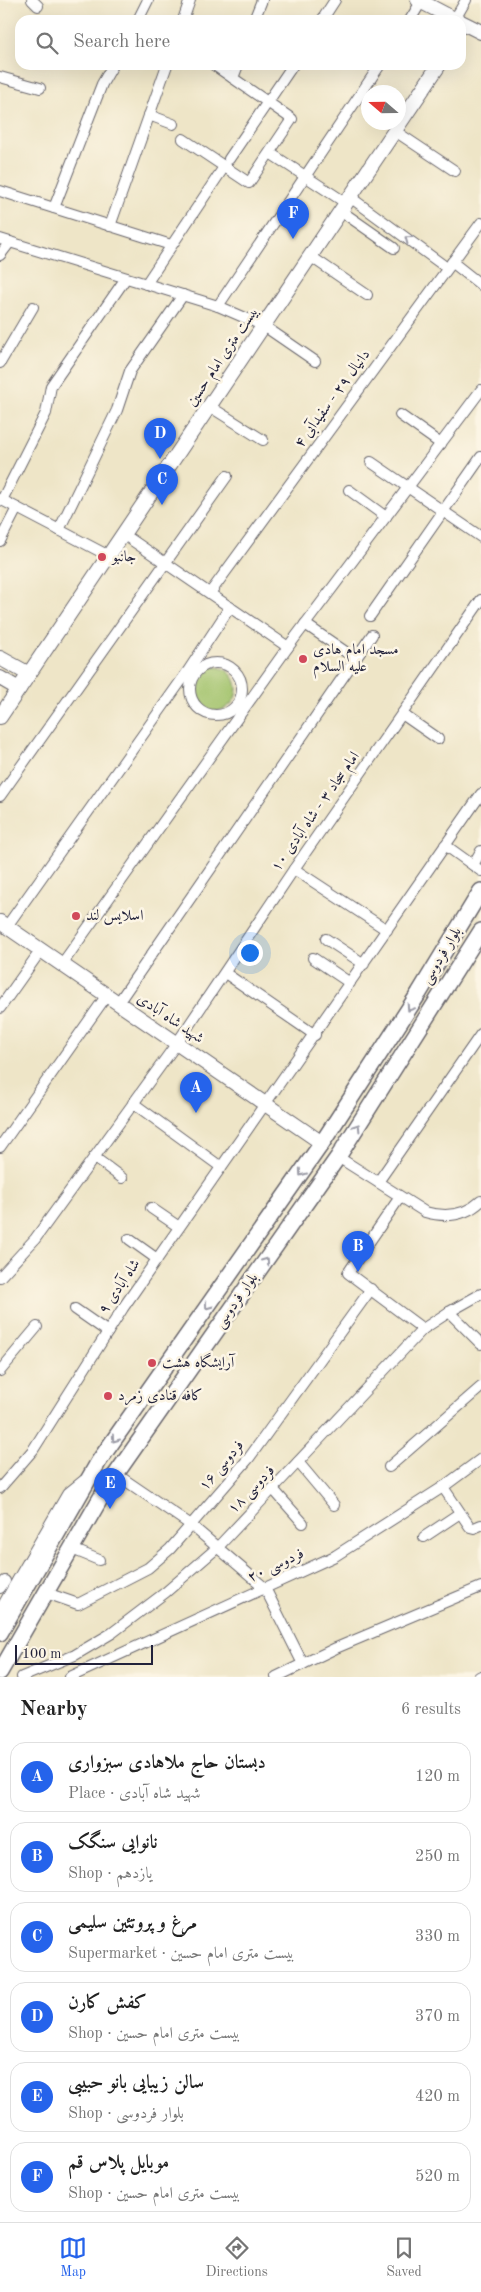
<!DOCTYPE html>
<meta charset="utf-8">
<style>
:root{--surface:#fff;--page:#f2f2f2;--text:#222;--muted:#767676;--line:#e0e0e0;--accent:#2563eb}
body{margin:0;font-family:"Old Standard TT",Amiri,serif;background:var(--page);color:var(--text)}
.compass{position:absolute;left:361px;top:85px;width:45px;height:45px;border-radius:50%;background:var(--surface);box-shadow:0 5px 20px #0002;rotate:290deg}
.scale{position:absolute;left:15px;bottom:12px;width:138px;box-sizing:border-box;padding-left:5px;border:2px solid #22223b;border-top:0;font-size:14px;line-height:18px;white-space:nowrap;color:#22223b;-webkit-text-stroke:4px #fcf5e5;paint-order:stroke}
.you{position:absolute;left:249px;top:952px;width:18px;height:18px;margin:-12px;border:4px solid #fff;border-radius:50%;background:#1a73e8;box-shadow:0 0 0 8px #1a73e833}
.badge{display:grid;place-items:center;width:32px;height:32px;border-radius:50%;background:var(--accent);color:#fff;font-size:16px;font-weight:700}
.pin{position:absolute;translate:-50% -41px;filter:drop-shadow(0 1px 2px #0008)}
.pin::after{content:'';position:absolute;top:26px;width:18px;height:15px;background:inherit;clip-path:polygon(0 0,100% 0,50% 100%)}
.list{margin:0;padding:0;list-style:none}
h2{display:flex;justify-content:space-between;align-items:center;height:65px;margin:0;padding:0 20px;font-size:21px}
h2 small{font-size:16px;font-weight:400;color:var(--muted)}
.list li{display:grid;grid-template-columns:32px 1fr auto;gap:15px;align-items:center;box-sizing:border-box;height:70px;margin:0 10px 10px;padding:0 10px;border:1px solid var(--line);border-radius:15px}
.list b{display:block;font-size:19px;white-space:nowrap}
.list p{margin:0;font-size:16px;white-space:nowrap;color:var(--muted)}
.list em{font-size:16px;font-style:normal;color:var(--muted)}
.icon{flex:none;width:28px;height:28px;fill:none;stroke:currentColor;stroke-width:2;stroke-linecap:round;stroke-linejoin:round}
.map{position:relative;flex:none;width:481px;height:1677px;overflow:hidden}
.search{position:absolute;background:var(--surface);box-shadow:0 5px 20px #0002;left:15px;right:15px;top:15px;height:55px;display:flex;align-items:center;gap:12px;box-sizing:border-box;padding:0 18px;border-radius:15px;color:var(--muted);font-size:19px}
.sheet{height:545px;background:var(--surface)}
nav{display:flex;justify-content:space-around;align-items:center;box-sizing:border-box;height:70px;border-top:1px solid var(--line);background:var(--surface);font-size:14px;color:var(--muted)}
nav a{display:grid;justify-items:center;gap:2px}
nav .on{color:var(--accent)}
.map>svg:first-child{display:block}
.park{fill:#a1c26b;stroke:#627253}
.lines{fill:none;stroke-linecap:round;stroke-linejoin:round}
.street-casing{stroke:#69666c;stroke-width:12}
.secondary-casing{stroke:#69666c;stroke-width:16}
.primary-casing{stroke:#69666c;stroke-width:18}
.street{stroke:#fff;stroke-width:10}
.secondary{stroke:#fff;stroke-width:14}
.primary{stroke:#fff;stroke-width:15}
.oneway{stroke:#9c9ca7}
.poi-dot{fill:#d1495b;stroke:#fcf5e5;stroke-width:2}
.labels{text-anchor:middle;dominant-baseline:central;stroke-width:5;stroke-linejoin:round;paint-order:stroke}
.street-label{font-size:15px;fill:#22223b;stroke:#fcf5e5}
.poi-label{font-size:15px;fill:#22223b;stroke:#fcf5e5;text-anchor:start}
</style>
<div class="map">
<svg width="481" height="1677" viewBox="0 0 481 1677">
<rect width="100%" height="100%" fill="#fcf5e5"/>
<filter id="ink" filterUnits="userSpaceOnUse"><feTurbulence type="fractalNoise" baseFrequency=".02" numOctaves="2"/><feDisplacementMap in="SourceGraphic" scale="10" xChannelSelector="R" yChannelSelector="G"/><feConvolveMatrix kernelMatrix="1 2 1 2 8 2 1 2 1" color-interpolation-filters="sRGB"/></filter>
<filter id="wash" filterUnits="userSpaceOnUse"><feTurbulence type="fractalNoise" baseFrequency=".0096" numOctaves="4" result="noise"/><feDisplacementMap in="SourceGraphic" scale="20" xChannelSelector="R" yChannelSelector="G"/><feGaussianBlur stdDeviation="1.12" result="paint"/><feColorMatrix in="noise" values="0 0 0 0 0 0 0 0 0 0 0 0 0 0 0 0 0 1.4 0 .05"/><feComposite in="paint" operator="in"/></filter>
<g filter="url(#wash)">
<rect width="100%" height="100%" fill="#eee5c7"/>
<circle class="park" cx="215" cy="689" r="22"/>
</g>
<g filter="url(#ink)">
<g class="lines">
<g class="street-casing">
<g id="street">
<polyline points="32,0 38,6"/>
<polyline points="455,19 466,0"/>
<polyline points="138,20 148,0"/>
<polyline points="183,20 190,0"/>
<polyline points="254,20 262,0"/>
<polyline points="322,20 335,0"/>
<polyline points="410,20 421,2"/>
<polyline points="0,77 40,88"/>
<polyline points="233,78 238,65"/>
<polyline points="149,115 173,124"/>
<polyline points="395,131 455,171"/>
<polyline points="183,139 249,183 292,119 214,65"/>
<polyline points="270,153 346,203"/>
<polyline points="229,159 293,65"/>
<polyline points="0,191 171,245"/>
<polyline points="350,197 447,268"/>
<polyline points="54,208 102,84 113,65"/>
<polyline points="341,211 394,248"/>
<polyline points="110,226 167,65"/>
<polyline points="0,239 218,306 264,326 315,361"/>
<polyline points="0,255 10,242"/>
<polyline points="310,256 367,295"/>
<polyline points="452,262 481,285"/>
<polyline points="146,284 224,167"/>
<polyline points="218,306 380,65"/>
<polyline points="0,363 33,307"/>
<polyline points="209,406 263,440"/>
<polyline points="400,415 441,444"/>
<polyline points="371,462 481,537"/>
<polyline points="349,490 386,517"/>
<polyline points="0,499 109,556"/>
<polyline points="2,500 46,413 51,386 126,278"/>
<polyline points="59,530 117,410 130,371 183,295"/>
<polyline points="123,534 288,647"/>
<polyline points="0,541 17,508"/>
<polyline points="210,593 481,223"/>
<polyline points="370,616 481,457"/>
<polyline points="305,624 356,659"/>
<circle cx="216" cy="689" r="26"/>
<polyline points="402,714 438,739"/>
<polyline points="0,796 227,476"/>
<polyline points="445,845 481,871"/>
<polyline points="473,865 481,851"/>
<polyline points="294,869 387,930"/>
<polyline points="7,926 188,671 230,607"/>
<polyline points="326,939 364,964"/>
<polyline points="313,958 350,983"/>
<polyline points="62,964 288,647 481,390"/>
<polyline points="225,973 315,1035"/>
<polyline points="118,1003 372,635"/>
<polyline points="0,1008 41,950"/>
<polyline points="133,1103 221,1167"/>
<polyline points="0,1147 107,995"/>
<polyline points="94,1157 122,1178"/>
<path d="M338,1157l87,55c21,6 40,4 56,-11"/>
<polyline points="378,1182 481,1034"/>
<polyline points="400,1197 348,1273 423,1329"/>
<polyline points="151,1208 179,1227"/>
<polyline points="129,1239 157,1259"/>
<polyline points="0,1277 35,1239 177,1043 294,869 481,600"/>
<polyline points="75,1309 108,1332"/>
<polyline points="449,1312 481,1344"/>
<polyline points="0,1371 37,1327"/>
<polyline points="298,1462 334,1505"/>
<polyline points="389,1467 481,1387"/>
<polyline points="116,1474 191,1525 265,1588 303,1664"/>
<polyline points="443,1487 470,1527 474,1528 481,1525"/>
<polyline points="0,1488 33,1450 123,1308 481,794"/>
<polyline points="273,1489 303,1523"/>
<polyline points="424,1537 460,1513"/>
<polyline points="77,1551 99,1560"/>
<polyline points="0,1588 5,1581"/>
<polyline points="52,1595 78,1604 148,1568 170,1549 249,1458 371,1289"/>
<polyline points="22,1677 75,1655 112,1633 166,1592 218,1547 423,1329 449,1312 481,1294"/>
<polyline points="70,1677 335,1556 443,1487 481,1459"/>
<polyline points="276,1677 336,1648 481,1587"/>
<polyline points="479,1677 481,1676"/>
</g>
</g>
<g class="secondary-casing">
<g id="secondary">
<polyline points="418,0 456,20"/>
<polyline points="461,22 481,32"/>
<polyline points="0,658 29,674"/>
<polyline points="0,678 19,689"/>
<polyline points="0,717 439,65"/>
<polyline points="0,922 322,1143"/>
<polyline points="0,1614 69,1495 85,1482"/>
</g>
</g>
<g class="primary-casing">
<g id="primary">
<polyline points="0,1633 99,1461 322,1143 419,993 481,891"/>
<polyline points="0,1672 107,1487 338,1157 481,931"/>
</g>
</g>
<use href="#street" class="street"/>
<use href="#secondary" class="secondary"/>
<use href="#primary" class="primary"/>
</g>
<defs><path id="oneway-chevron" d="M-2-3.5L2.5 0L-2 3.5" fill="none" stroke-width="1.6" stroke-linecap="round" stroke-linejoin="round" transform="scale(1.25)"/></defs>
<g class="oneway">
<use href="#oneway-chevron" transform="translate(408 239) rotate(-144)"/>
<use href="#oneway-chevron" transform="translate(410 1008) rotate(123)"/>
<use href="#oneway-chevron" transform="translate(357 1127) rotate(-58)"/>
<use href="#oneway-chevron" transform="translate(302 1173) rotate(125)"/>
<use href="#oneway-chevron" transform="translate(266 1261) rotate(-55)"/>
<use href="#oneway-chevron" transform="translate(208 1306) rotate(125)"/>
<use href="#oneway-chevron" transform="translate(115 1439) rotate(125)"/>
</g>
</g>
<g class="poi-dot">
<circle cx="102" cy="557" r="5"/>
<circle cx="303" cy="659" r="5"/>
<circle cx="76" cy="916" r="5"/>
<circle cx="152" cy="1363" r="5"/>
<circle cx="108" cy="1396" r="5"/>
</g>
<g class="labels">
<g class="street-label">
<text transform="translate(223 357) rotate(-56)">بیست متری امام حسین</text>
<text transform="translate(333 399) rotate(-54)">دانیال ۲۹ - سفیدآبی ۴</text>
<text transform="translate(316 812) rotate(-55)">امام سجاد ۳ - شاه آبادی ۱۰</text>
<text transform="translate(442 956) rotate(-59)">بلوار فردوسی</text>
<text transform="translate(170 1019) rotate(34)">شهید شاه آبادی</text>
<text transform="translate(120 1287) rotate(-56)">شاه آبادی ۹</text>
<text transform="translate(237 1301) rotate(-55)">بلوار فردوسی</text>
<text transform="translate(222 1466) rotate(-50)">فردوسی ۱۶</text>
<text transform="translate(252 1490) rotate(-46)">فردوسی ۱۸</text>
<text transform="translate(276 1566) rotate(-25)">فردوسی ۲۰</text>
</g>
<g class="poi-label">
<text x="112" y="557">جانبو</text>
<text x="313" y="650">مسجد امام هادی<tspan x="313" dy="17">علیه السلام</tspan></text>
<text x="86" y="916">اسلایس لند</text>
<text x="162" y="1363">آرایشگاه هشت</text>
<text x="118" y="1396">کافه قنادی زمرد</text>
</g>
</g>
</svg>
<svg class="compass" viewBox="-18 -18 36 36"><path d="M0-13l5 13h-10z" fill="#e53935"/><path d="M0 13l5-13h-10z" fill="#767676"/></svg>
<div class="scale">100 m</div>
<div class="you"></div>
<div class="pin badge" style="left:196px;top:1113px">A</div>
<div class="pin badge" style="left:358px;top:1272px">B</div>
<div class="pin badge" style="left:162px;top:505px">C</div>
<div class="pin badge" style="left:160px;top:459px">D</div>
<div class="pin badge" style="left:110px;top:1509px">E</div>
<div class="pin badge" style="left:293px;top:239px">F</div>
<div class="search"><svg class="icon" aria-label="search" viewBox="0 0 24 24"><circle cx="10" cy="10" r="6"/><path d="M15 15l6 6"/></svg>Search here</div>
</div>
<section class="sheet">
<h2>Nearby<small>6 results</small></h2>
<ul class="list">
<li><span class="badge">A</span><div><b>دبستان حاج ملاهادی سبزواری</b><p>Place · شهید شاه آبادی</p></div><em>120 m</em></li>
<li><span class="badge">B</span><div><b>نانوایی سنگک</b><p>Shop · یازدهم</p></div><em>250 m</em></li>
<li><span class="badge">C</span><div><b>مرغ و پروتئین سلیمی</b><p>Supermarket · بیست متری امام حسین</p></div><em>330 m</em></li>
<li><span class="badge">D</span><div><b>کفش کارن</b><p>Shop · بیست متری امام حسین</p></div><em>370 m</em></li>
<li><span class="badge">E</span><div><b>سالن زیبایی بانو حبیبی</b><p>Shop · بلوار فردوسی</p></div><em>420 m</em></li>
<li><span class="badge">F</span><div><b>موبایل پلاس قم</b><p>Shop · بیست متری امام حسین</p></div><em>520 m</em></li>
</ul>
</section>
<nav>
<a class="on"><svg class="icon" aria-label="map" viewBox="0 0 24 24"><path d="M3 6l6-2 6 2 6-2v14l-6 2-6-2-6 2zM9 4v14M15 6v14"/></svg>Map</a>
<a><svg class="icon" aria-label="directions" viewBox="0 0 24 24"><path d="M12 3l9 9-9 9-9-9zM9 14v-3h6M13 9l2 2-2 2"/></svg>Directions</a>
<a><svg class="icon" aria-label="saved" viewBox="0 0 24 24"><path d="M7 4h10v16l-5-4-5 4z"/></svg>Saved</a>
</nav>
